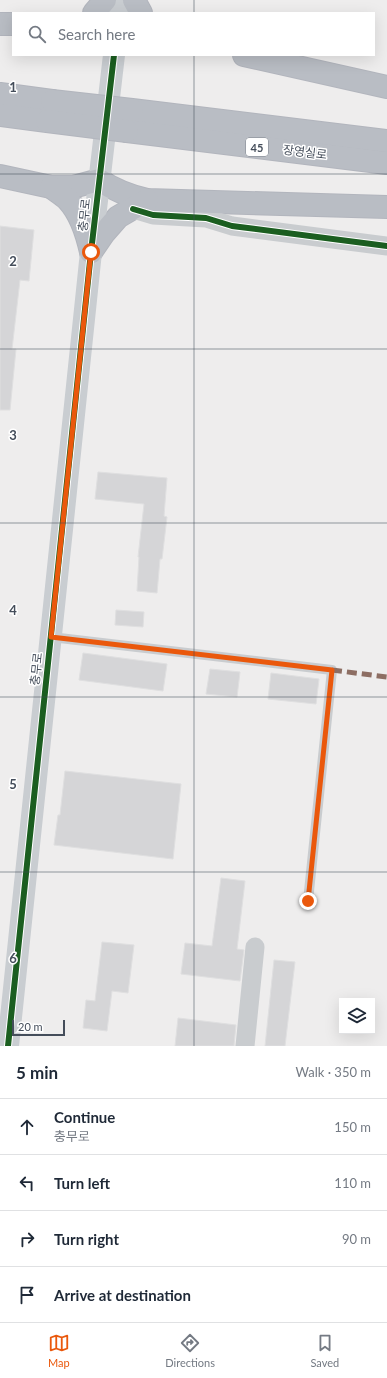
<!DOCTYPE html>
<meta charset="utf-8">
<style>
:root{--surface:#fff;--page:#f6f6f7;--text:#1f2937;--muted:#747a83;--line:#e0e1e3;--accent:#ea580c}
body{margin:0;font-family:Lato,"Noto Sans KR",sans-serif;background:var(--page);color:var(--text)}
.controls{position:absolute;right:12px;bottom:12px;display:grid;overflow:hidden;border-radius:0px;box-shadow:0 4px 16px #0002}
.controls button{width:36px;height:36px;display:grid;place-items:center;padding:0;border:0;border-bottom:1px solid var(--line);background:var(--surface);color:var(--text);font:20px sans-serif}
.scale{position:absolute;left:12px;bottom:10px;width:53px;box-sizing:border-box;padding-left:4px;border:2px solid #444d5a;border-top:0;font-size:11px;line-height:14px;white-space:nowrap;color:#444d5a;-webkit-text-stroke:3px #fff;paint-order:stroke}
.stop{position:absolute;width:12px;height:12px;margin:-9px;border:3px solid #ea580c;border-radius:50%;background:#fff}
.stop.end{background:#ea580c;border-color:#fff;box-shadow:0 1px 4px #0008}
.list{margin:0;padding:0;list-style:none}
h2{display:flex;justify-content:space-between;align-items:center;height:52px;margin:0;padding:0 16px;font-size:17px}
h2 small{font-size:13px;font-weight:400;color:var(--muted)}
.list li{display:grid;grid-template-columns:26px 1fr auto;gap:12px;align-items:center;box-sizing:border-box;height:56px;padding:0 16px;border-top:1px solid var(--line)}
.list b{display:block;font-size:15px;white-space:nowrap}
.list p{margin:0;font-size:13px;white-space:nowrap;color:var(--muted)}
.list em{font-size:13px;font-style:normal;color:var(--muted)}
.icon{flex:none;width:22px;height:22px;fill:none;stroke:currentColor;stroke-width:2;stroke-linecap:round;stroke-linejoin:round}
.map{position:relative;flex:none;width:387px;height:1046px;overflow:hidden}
.search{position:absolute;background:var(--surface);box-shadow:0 4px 16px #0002;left:12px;right:12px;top:12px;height:44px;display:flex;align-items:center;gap:10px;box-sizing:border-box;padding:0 14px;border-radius:0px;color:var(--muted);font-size:15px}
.sheet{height:276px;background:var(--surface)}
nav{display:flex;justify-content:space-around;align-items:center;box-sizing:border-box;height:56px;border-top:1px solid var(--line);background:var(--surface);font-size:11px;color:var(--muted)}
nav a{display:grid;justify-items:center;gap:2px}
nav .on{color:var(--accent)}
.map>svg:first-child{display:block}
.building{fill:#d5d5d7;stroke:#dfdfe0}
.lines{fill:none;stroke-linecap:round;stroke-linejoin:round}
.highway-casing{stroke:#b2b5bd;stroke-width:24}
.lane{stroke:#c9cccf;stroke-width:10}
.street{stroke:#c9cccf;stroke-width:19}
.secondary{stroke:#c9cdd1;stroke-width:22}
.highway{stroke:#b9bdc4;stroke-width:22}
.highway-bridge-casing{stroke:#b2b5bd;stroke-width:24;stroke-linecap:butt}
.highway-bridge{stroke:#b9bdc4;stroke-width:22}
.quiet{stroke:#8d6e63;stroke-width:5;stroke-dasharray:10 5;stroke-linecap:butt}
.cycleway-casing{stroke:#fff;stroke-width:8}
.cycleway{stroke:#1b5e20;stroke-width:6}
.route{stroke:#ea580c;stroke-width:5}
.grid{fill:none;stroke:#444d5a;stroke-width:1;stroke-opacity:0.55}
.labels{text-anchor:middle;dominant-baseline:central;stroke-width:3;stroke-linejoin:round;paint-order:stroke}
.shield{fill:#fff;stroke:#7c828c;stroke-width:1}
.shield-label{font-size:11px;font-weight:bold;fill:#444d5a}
.street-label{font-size:12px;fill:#444d5a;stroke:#fff}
.grid-label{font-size:13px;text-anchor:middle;font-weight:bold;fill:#444d5a;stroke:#fff;stroke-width:3;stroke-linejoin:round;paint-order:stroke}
</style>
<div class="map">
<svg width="387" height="1046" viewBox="0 0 387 1046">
<rect width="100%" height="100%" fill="#eeeded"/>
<g class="building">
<polygon points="0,226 34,230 29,281 20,280 12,349 16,349 10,410 0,410"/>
<polygon points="98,472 167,478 164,516 167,517 162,559 160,559 157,593 137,591 139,557 138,557 144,504 95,499"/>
<polygon points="116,610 144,612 143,627 115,625"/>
<polygon points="83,653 167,664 163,691 79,680"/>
<polygon points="210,669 240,672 237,697 206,694"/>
<polygon points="271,673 319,679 316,704 268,699"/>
<polygon points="65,771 181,784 173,859 54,845 58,815 60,815"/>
<polygon points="221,878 245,881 237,949 244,950 240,981 181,974 185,943 212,946"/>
<polygon points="102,942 134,945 128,993 112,991 107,1031 83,1028 86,1000 95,1001"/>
<polygon points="274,960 295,962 285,1046 265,1046"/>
<polygon points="178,1018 236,1025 234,1046 175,1046"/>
</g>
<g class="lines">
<g class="highway-casing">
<g id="highway">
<polyline points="134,0 141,13"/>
<polyline points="94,13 105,0"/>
<polyline points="0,24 13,24"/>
<polyline points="244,55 387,87"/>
<polyline points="0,94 52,101"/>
<polyline points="132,110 387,141"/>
<polyline points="0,115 47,121"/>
<polyline points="127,131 387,163"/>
<path d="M0,176l51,11h22l26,-7c15,10 30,16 48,20l240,7"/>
<path d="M51,187c5,4 12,8 17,13 13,14 19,34 23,52"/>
<polyline points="91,252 104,233 118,217 147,200"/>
</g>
</g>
<polyline class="lane" points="51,637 332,670 308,901"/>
<g class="street">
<polyline points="133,209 153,215 206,218 232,226 387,246"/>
<polyline points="245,1046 255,947"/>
</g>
<g class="secondary">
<polyline points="119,13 120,0"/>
<polyline points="8,1046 91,252 114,55"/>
</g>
<use href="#highway" class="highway"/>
<g class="highway-bridge-casing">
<g id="highway-bridge">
<polyline points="52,101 132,110"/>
<polyline points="47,121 127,131"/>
</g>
</g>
<use href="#highway-bridge" class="highway-bridge"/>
<polyline class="quiet" points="332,670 387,677"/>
<g class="cycleway-casing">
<g id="cycleway">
<polyline points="133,209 153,215 206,218 232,226 387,246"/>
<polyline points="8,1046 91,252 114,55"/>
</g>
</g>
<use href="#cycleway" class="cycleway"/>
</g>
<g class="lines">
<polyline class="route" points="91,252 51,637 332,670 308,901"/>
</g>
<path class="grid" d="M194,0v13M194,55v991M0,174h387M0,349h387M0,523h387M0,697h387M0,872h387"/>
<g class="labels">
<rect class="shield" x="246" y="138" width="22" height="18" rx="3"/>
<g class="shield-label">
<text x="257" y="147">45</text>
</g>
<g class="street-label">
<text transform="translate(305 152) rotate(7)">장영실로</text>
<text transform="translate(84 215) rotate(-84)">충무로</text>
<text transform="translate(36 669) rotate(-84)">충무로</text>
</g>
</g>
<g class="grid-label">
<text x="13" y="92">1</text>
<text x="13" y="266">2</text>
<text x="13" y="440">3</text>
<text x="13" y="615">4</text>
<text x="13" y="789">5</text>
<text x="13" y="963">6</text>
</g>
</svg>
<div class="controls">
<button><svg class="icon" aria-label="layers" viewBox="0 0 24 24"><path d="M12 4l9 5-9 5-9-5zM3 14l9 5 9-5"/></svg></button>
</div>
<div class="scale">20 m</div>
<div class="stop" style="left:91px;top:252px"></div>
<div class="stop end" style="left:308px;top:901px"></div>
<div class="search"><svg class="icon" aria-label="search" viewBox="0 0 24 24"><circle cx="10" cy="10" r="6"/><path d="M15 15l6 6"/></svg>Search here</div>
</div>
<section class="sheet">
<h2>5 min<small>Walk · 350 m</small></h2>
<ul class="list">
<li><svg class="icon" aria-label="ahead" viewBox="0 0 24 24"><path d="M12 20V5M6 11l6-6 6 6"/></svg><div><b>Continue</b><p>충무로</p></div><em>150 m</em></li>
<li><svg class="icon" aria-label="left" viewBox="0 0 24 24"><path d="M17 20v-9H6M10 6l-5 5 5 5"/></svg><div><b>Turn left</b></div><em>110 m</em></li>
<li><svg class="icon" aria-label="right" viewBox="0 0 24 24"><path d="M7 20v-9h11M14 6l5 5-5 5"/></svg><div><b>Turn right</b></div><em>90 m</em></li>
<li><svg class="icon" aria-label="arrive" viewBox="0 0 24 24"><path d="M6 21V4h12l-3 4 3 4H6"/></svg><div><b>Arrive at destination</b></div></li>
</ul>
</section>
<nav>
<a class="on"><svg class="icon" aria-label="map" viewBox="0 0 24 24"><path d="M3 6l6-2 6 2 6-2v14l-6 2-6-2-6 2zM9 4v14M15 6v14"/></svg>Map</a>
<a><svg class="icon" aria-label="directions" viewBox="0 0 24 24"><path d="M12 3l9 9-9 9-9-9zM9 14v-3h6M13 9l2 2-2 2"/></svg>Directions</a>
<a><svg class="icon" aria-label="saved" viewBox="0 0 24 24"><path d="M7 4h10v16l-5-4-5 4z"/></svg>Saved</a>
</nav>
